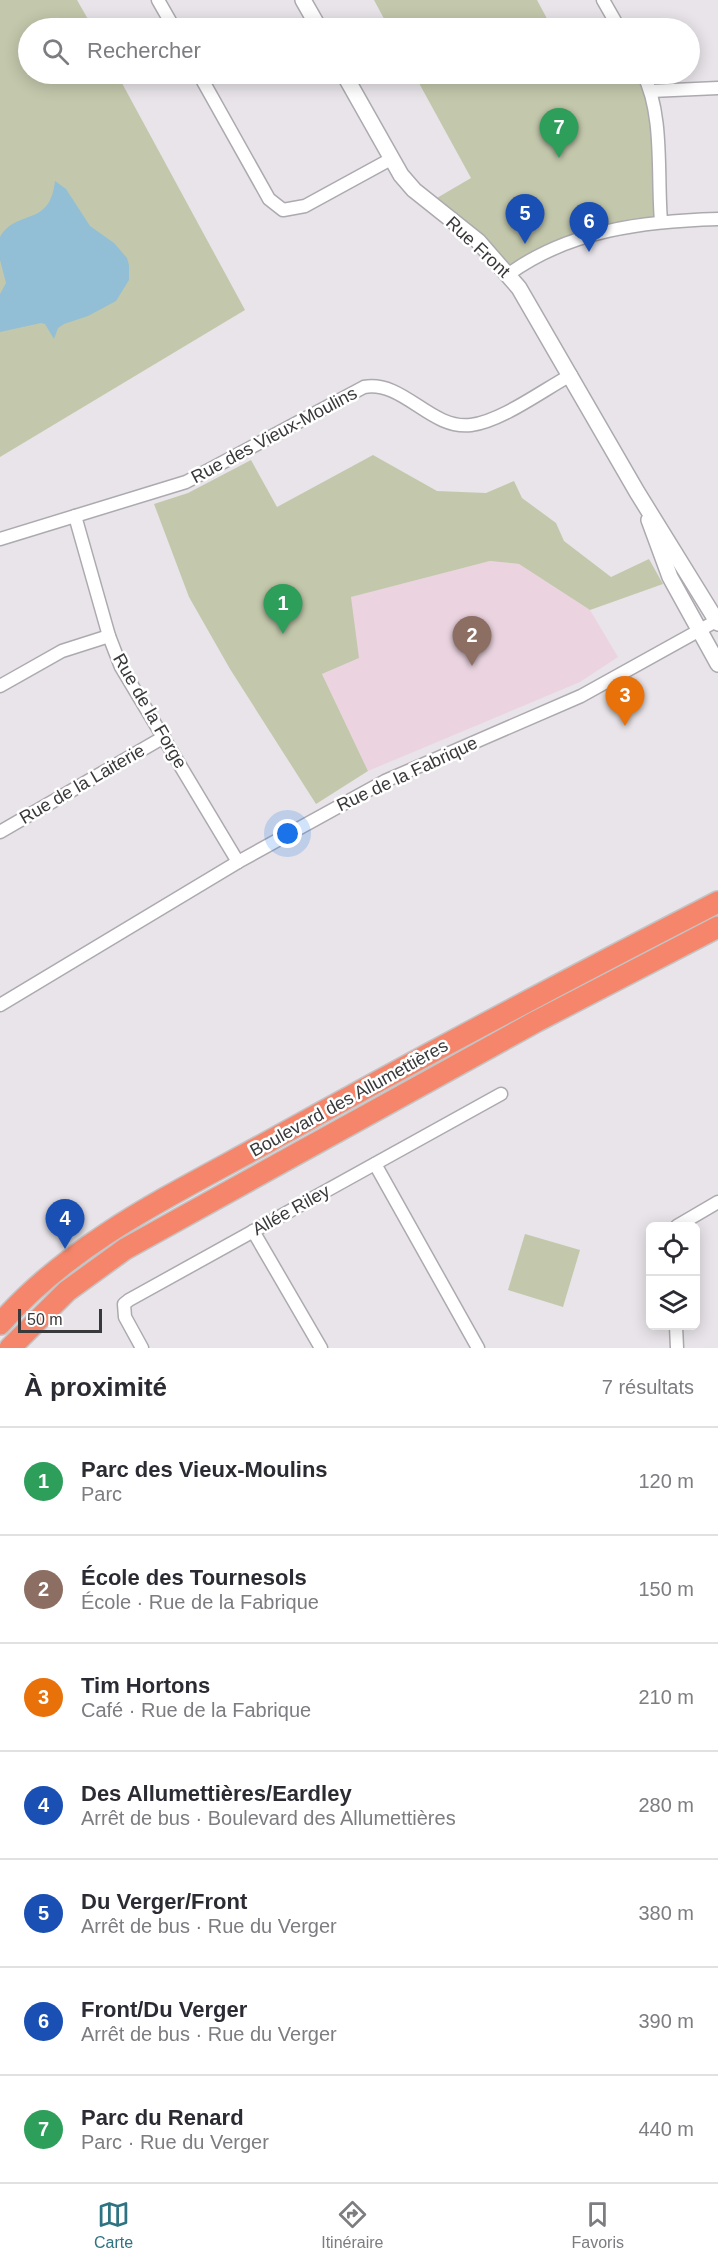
<!DOCTYPE html>
<html lang="fr">
<meta charset="utf-8">
<style>
:root{--surface:#fff;--page:#f7f7f7;--text:#2b2b33;--muted:#7c7c81;--line:#e1e1e2;--accent:#2e7382}
body{margin:0;font-family:Arial,sans-serif;background:var(--page);color:var(--text)}
.controls{position:absolute;right:18px;bottom:18px;display:grid;overflow:hidden;border-radius:9px;box-shadow:0 3px 15px #0003}
.controls button{width:54px;height:54px;display:grid;place-items:center;padding:0;border:0;border-bottom:2px solid var(--line);background:var(--surface);color:var(--text);font:30px sans-serif}
.scale{position:absolute;left:18px;bottom:15px;width:84px;box-sizing:border-box;padding-left:6px;border:3px solid #39383a;border-top:0;font-size:16px;line-height:21px;white-space:nowrap;color:#39383a;-webkit-text-stroke:4px #fff;paint-order:stroke}
.you{position:absolute;left:288px;top:834px;width:21px;height:21px;margin:-15px;border:4px solid #fff;border-radius:50%;background:#1a73e8;box-shadow:0 0 0 9px #1a73e833}
.badge{display:grid;place-items:center;width:39px;height:39px;border-radius:50%;background:var(--accent);color:#fff;font-size:20px;font-weight:700}
.pin{position:absolute;translate:-50% -50px;filter:drop-shadow(0 2px 3px #0008)}
.pin::after{content:'';position:absolute;top:32px;width:21px;height:18px;background:inherit;clip-path:polygon(0 0,100% 0,50% 100%)}
.list{margin:0;padding:0;list-style:none}
h2{display:flex;justify-content:space-between;align-items:center;height:78px;margin:0;padding:0 24px;font-size:26px}
h2 small{font-size:20px;font-weight:400;color:var(--muted)}
.list li{display:grid;grid-template-columns:39px 1fr auto;gap:18px;align-items:center;box-sizing:border-box;height:108px;padding:0 24px;border-top:2px solid var(--line)}
.list b{display:block;font-size:22px;white-space:nowrap}
.list p{margin:0;font-size:20px;white-space:nowrap;color:var(--muted)}
.list em{font-size:20px;font-style:normal;color:var(--muted)}
.icon{flex:none;width:33px;height:33px;fill:none;stroke:currentColor;stroke-width:2;stroke-linecap:round;stroke-linejoin:round}
.map{position:relative;flex:none;width:718px;height:1348px;overflow:hidden}
.search{position:absolute;background:var(--surface);box-shadow:0 3px 15px #0003;left:18px;right:18px;top:18px;height:66px;display:flex;align-items:center;gap:15px;box-sizing:border-box;padding:0 21px;border-radius:33px;color:var(--muted);font-size:22px}
.sheet{height:834px;background:var(--surface)}
nav{display:flex;justify-content:space-around;align-items:center;box-sizing:border-box;height:84px;border-top:2px solid var(--line);background:var(--surface);font-size:16px;color:var(--muted)}
nav a{display:grid;justify-items:center;gap:3px}
nav .on{color:var(--accent)}
.map>svg:first-child{display:block}
.education{fill:#ebd4e0}
.green{fill:#c3c8ac}
.water{fill:#92bfd5}
.lines{fill:none;stroke-linecap:round;stroke-linejoin:round}
.minor-casing{stroke:#adaaaf;stroke-width:15}
.tertiary-casing{stroke:#adaaaf;stroke-width:18}
.trunk-casing{stroke:#c4c3c4;stroke-width:24}
.minor{stroke:#fff;stroke-width:12}
.tertiary{stroke:#fff;stroke-width:15}
.trunk{stroke:#f6866b;stroke-width:21}
.labels{text-anchor:middle;dominant-baseline:central;stroke-width:5;stroke-linejoin:round;paint-order:stroke}
.street-label{font-size:18px;fill:#39383a;stroke:#fff}
</style>
<div class="map">
<svg width="718" height="1348" viewBox="0 0 718 1348">
<rect width="100%" height="100%" fill="#e8e4e9"/>
<polygon class="education" points="490,561 519,564 590,610 618,657 580,682 368,771 322,674 358,658 350,597"/>
<g class="green">
<polygon points="0,0 77,0 93,28 28,28 28,74 117,74 245,310 0,457"/>
<polygon points="374,0 537,0 552,28 389,28"/>
<polygon points="414,74 577,74 580,79 591,74 643,74 651,91 661,221 603,232 509,274 430,202 471,178"/>
<polygon points="373,455 437,491 486,493 514,481 522,498 556,523 564,541 611,577 649,559 663,584 590,610 519,564 490,561 351,597 359,658 322,674 368,771 316,804 230,669 189,597 154,504 188,493 251,460 277,507"/>
<polygon points="525,1234 580,1250 563,1307 508,1290"/>
</g>
<path class="water" d="M55,181l11,8 24,37 24,17 13,15 2,7v15l-13,21 -28,15 -24,8 -6,4 -4,11 -9,-15 -4,-1 -41,9v-38l6,-11 -6,-23v-23c17,-29 50,-9 55,-56z"/>
<g class="lines">
<g class="minor-casing">
<g id="minor">
<polyline points="158,0 174,28"/>
<polyline points="603,0 619,28"/>
<polyline points="199,74 269,199 283,210 305,206 391,159"/>
<path d="M643,74c21,40 14,102 18,147"/>
<polyline points="651,91 718,88"/>
<path d="M509,274c60,-44 137,-53 209,-55"/>
<polyline points="75,516 109,636 121,667 238,862"/>
<path d="M0,539l186,-57 178,-95c40,-7 66,43 107,38 31,-4 72,-35 100,-50"/>
<polyline points="0,686 62,651 109,636"/>
<polyline points="0,832 164,737"/>
<polyline points="0,1005 238,862 385,781 581,696 718,620"/>
<polyline points="375,1164 478,1348"/>
<polyline points="677,1226 718,1202"/>
<polyline points="253,1231 321,1348"/>
<polyline points="676,1326 677,1348"/>
<polyline points="142,1348 125,1317 124,1304 129,1300 501,1094"/>
</g>
</g>
<g class="tertiary-casing">
<g id="tertiary">
<polyline points="303,0 319,28"/>
<polyline points="344,74 401,175 414,190 478,241 519,288 637,492 718,623"/>
<polyline points="649,520 670,577 718,664"/>
</g>
</g>
<g class="trunk-casing">
<g id="trunk">
<path d="M0,1324c74,-85 180,-133 277,-187 146,-81 293,-159 441,-235"/>
<polyline points="10,1348 67,1291 125,1249 537,1021 718,927"/>
</g>
</g>
<use href="#minor" class="minor"/>
<use href="#tertiary" class="tertiary"/>
<use href="#trunk" class="trunk"/>
</g>
<g class="labels">
<g class="street-label">
<text transform="translate(478 247) rotate(43)">Rue Front</text>
<text transform="translate(274 435) rotate(-28)">Rue des Vieux-Moulins</text>
<text transform="translate(150 711) rotate(60)">Rue de la Forge</text>
<text transform="translate(407 774) rotate(-25)">Rue de la Fabrique</text>
<text transform="translate(82 784) rotate(-30)">Rue de la Laiterie</text>
<text transform="translate(349 1098) rotate(-29)">Boulevard des Allumettières</text>
<text transform="translate(291 1210) rotate(-29)">Allée Riley</text>
</g>
</g>
</svg>
<div class="controls">
<button><svg class="icon" aria-label="locate" viewBox="0 0 24 24"><circle cx="12" cy="12" r="6"/><path d="M12 2v4M12 18v4M2 12h4M18 12h4"/></svg></button>
<button><svg class="icon" aria-label="layers" viewBox="0 0 24 24"><path d="M12 4l9 5-9 5-9-5zM3 14l9 5 9-5"/></svg></button>
</div>
<div class="scale">50 m</div>
<div class="you"></div>
<div class="pin badge" style="left:283px;top:634px;background:#2e9e5b">1</div>
<div class="pin badge" style="left:472px;top:666px;background:#8d6e63">2</div>
<div class="pin badge" style="left:625px;top:726px;background:#e8710a">3</div>
<div class="pin badge" style="left:65px;top:1249px;background:#1a4fb4">4</div>
<div class="pin badge" style="left:525px;top:244px;background:#1a4fb4">5</div>
<div class="pin badge" style="left:589px;top:252px;background:#1a4fb4">6</div>
<div class="pin badge" style="left:559px;top:158px;background:#2e9e5b">7</div>
<div class="search"><svg class="icon" aria-label="search" viewBox="0 0 24 24"><circle cx="10" cy="10" r="6"/><path d="M15 15l6 6"/></svg>Rechercher</div>
</div>
<section class="sheet">
<h2>À proximité<small>7 résultats</small></h2>
<ul class="list">
<li><span class="badge" style="background:#2e9e5b">1</span><div><b>Parc des Vieux-Moulins</b><p>Parc</p></div><em>120 m</em></li>
<li><span class="badge" style="background:#8d6e63">2</span><div><b>École des Tournesols</b><p>École · Rue de la Fabrique</p></div><em>150 m</em></li>
<li><span class="badge" style="background:#e8710a">3</span><div><b>Tim Hortons</b><p>Café · Rue de la Fabrique</p></div><em>210 m</em></li>
<li><span class="badge" style="background:#1a4fb4">4</span><div><b>Des Allumettières/Eardley</b><p>Arrêt de bus · Boulevard des Allumettières</p></div><em>280 m</em></li>
<li><span class="badge" style="background:#1a4fb4">5</span><div><b>Du Verger/Front</b><p>Arrêt de bus · Rue du Verger</p></div><em>380 m</em></li>
<li><span class="badge" style="background:#1a4fb4">6</span><div><b>Front/Du Verger</b><p>Arrêt de bus · Rue du Verger</p></div><em>390 m</em></li>
<li><span class="badge" style="background:#2e9e5b">7</span><div><b>Parc du Renard</b><p>Parc · Rue du Verger</p></div><em>440 m</em></li>
</ul>
</section>
<nav>
<a class="on"><svg class="icon" aria-label="map" viewBox="0 0 24 24"><path d="M3 6l6-2 6 2 6-2v14l-6 2-6-2-6 2zM9 4v14M15 6v14"/></svg>Carte</a>
<a><svg class="icon" aria-label="directions" viewBox="0 0 24 24"><path d="M12 3l9 9-9 9-9-9zM9 14v-3h6M13 9l2 2-2 2"/></svg>Itinéraire</a>
<a><svg class="icon" aria-label="saved" viewBox="0 0 24 24"><path d="M7 4h10v16l-5-4-5 4z"/></svg>Favoris</a>
</nav>
